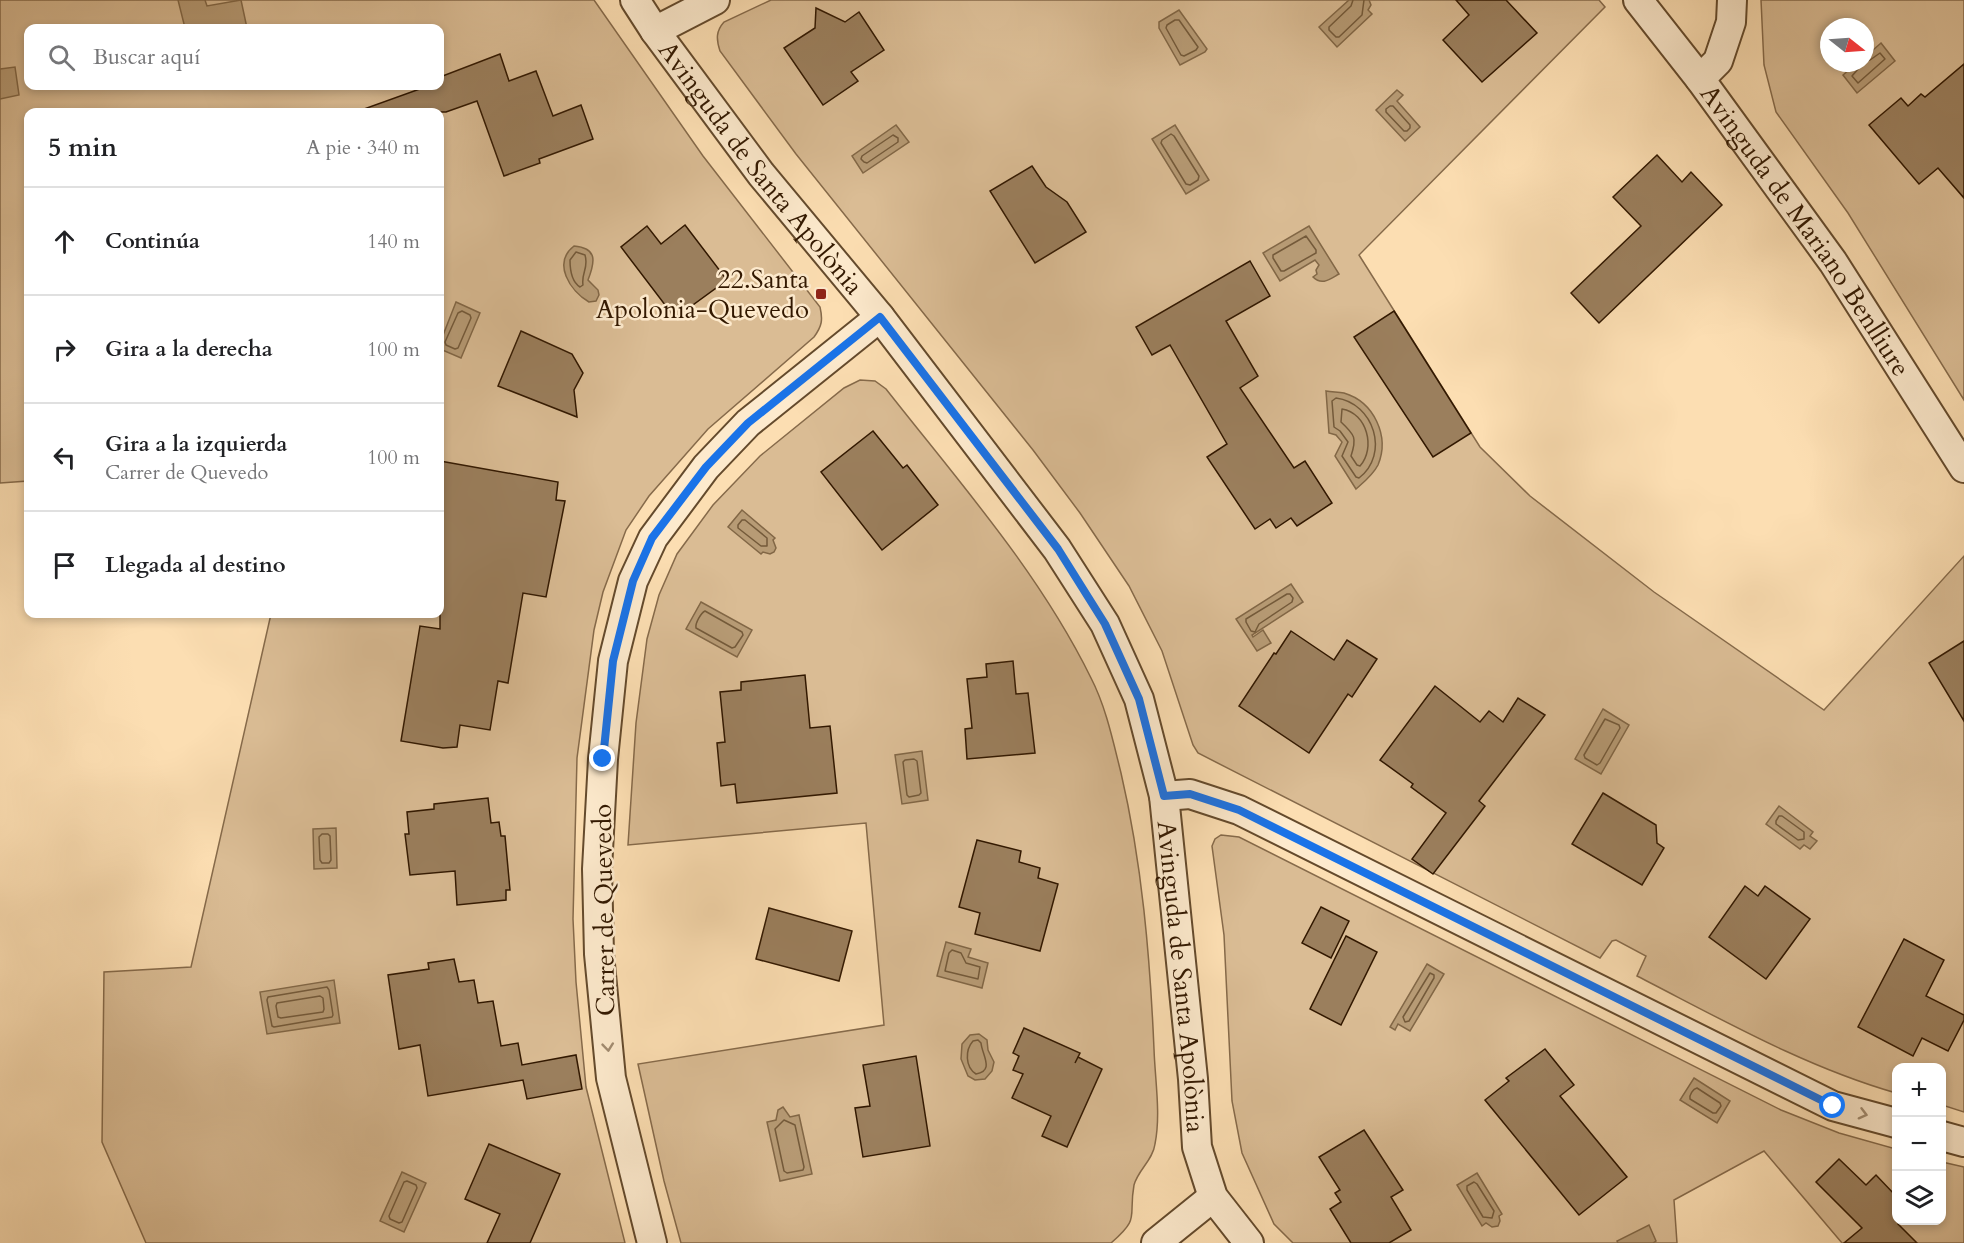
<!DOCTYPE html>
<html lang="es">
<meta charset="utf-8">
<style>
:root{--surface:#fff;--page:#f6f6f6;--text:#202124;--muted:#757577;--line:#e0e0e0}
body{margin:0;font-family:Cardo,serif;background:var(--page);color:var(--text)}
.controls{position:absolute;right:18px;bottom:18px;display:grid;overflow:hidden;border-radius:12px;box-shadow:0 3px 9px #0003}
.controls button{width:54px;height:54px;display:grid;place-items:center;padding:0;border:0;border-bottom:2px solid var(--line);background:var(--surface);color:var(--text);font:30px sans-serif}
.compass{position:absolute;left:1820px;top:18px;width:54px;height:54px;border-radius:50%;background:var(--surface);box-shadow:0 3px 9px #0003;rotate:107deg}
.stop{position:absolute;width:18px;height:18px;margin:-14px;border:4px solid #1a73e8;border-radius:50%;background:#fff}
.stop.end{background:#1a73e8;border-color:#fff;box-shadow:0 2px 6px #0008}
.list{margin:0;padding:0;list-style:none}
h2{display:flex;justify-content:space-between;align-items:center;height:78px;margin:0;padding:0 24px;font-size:26px}
h2 small{font-size:20px;font-weight:400;color:var(--muted)}
.list li{display:grid;grid-template-columns:39px 1fr auto;gap:18px;align-items:center;box-sizing:border-box;height:108px;padding:0 24px;border-top:2px solid var(--line)}
.list b{display:block;font-size:22px;white-space:nowrap}
.list p{margin:0;font-size:20px;white-space:nowrap;color:var(--muted)}
.list em{font-size:20px;font-style:normal;color:var(--muted)}
.icon{flex:none;width:33px;height:33px;fill:none;stroke:currentColor;stroke-width:2;stroke-linecap:round;stroke-linejoin:round}
.map{position:relative;flex:none;width:1964px;height:1243px;overflow:hidden}
.search{position:absolute;background:var(--surface);box-shadow:0 3px 9px #0003;left:24px;top:24px;width:420px;height:66px;display:flex;align-items:center;gap:15px;box-sizing:border-box;padding:0 21px;border-radius:12px;color:var(--muted);font-size:22px}
.panel{position:absolute;background:var(--surface);box-shadow:0 3px 9px #0003;left:24px;top:108px;width:420px;height:510px;border-radius:12px}
.map>svg:first-child{display:block}
.green{fill:#dabc94;stroke:#866a4a;stroke-width:1.5;fill-rule:evenodd}
.water{fill:#b79b75;stroke:#826746;stroke-width:1.5}
.lines{fill:none;stroke-linecap:round;stroke-linejoin:round}
.shore{stroke:#745a3a;stroke-width:1.5}
.building{fill:#9b7f5d;stroke:#321800;stroke-width:1.5}
.street-casing{stroke:#644a2c;stroke-width:32}
.street{stroke:#fdeacd;stroke-width:28}
.oneway{stroke:#a28c71}
.route{stroke:#1a73e8;stroke-width:8}
.poi-dot{fill:#8f2418;stroke:#fdeacd;stroke-width:2}
.labels{text-anchor:middle;dominant-baseline:central;stroke-width:5;stroke-linejoin:round;paint-order:stroke}
.street-label{font-size:26px;fill:#321800;stroke:#fdeacd}
.poi-label{font-size:26px;fill:#321800;stroke:#fdeacd;text-anchor:end}
</style>
<div class="map">
<svg width="1964" height="1243" viewBox="0 0 1964 1243">
<rect width="100%" height="100%" fill="#fcdeb2"/>
<filter id="stains"><feTurbulence type="fractalNoise" baseFrequency=".00333" numOctaves="4"/><feColorMatrix values="0 0 0 0 .2 0 0 0 0 .09 0 0 0 0 .02 0 0 0 .5 -.17"/></filter>
<radialGradient id="worn" r=".72"><stop offset=".6" stop-color="#630" stop-opacity="0"/><stop offset="1" stop-color="#630" stop-opacity=".3"/></radialGradient>
<g class="green">
<path d="M0,0h594l109,156 117,151c3,13 2,19 -6,30l-106,92 -59,67 -23,34 -23,62 -9,38 -17,128 -4,161 3,63 10,105 39,156h-479l-44,-101 2,-170 87,-5 80,-353h169v-502h-412v369l-28,2zM28,28h412v58h-412z"/>
<path d="M771,0h828l6,7 -246,248 121,192 50,49 124,96 170,118 140,-154v556l-22,-7v-37h-46v25c-91,-26 -175,-74 -259,-117l9,-20 -30,-16 -4,1 -12,17 -402,-205 -5,-8 -31,-94 -33,-65 -49,-73 -47,-63 -237,-296 -76,-103c-4,-12 -4,-20 4,-29z"/>
<path d="M1761,0h203v400l-116,-187 -72,-101 -12,-47zM1829,27h36v36h-36z"/>
<path d="M860,380l15,1 11,8c73,93 153,183 205,289 15,29 22,63 30,95 21,90 29,183 33,276 1,31 7,65 1,95 -2,16 -17,26 -21,41 -6,33 7,32 -23,58h-430l-17,-62 -26,-117 246,-39 -18,-202 -238,22 8,-122 11,-84 12,-44 18,-41 36,-49 47,-49 84,-68z"/>
<polygon points="1221,835 1239,837 1781,1110 1839,1133 1896,1149 1896,1220 1942,1220 1942,1162 1964,1167 1964,1243 1842,1243 1764,1151 1674,1200 1677,1243 1293,1243 1274,1224 1242,1153 1232,1101 1224,935 1212,846 1215,839"/>
</g>
<g class="water">
<polygon points="178,0 205,0 207,6 241,0 247,28 185,28"/>
<polygon points="1349,0 1369,0 1371,5 1368,10 1372,14 1337,47 1319,27"/>
<polygon points="1179,10 1207,49 1205,52 1180,65 1159,28 1159,22"/>
<polygon points="1881,43 1895,61 1857,93 1843,75 1857,63 1865,63 1865,57"/>
<polygon points="15,67 19,95 0,99 0,69"/>
<polygon points="1397,90 1403,95 1397,101 1420,127 1405,141 1376,110"/>
<polygon points="896,125 909,142 863,173 852,156"/>
<polygon points="1175,125 1209,180 1186,194 1152,139"/>
<path d="M1309,226l30,48c-9,5 -17,12 -26,3l4,-3 -1,-4 3,-5 -4,-5 -35,21 -17,-28z"/>
<path d="M574,246c24,2 21,16 14,34l10,10 1,5 -3,6 -7,1c-19,-11 -37,-39 -15,-56z"/>
<polygon points="456,302 480,313 461,358 440,349 440,343"/>
<path d="M1326,391c6,1 12,1 18,2 30,9 46,43 34,72 -5,10 -14,17 -22,24l-21,-33 7,-14 -6,-7 -7,-2z"/>
<polygon points="742,510 775,538 773,540 776,548 774,552 770,554 763,552 761,554 728,527"/>
<polygon points="1291,584 1303,602 1252,635 1253,637 1263,630 1271,643 1257,651 1236,619"/>
<polygon points="701,602 752,630 737,657 686,629"/>
<polygon points="1603,709 1629,725 1601,774 1575,759"/>
<polygon points="922,751 928,800 902,804 895,755"/>
<polygon points="1779,806 1813,832 1810,836 1817,841 1810,849 1804,845 1800,849 1766,824"/>
<polygon points="336,828 337,868 314,869 313,829"/>
<polygon points="946,942 971,949 968,957 988,963 982,988 937,976"/>
<polygon points="1427,964 1444,974 1410,1031 1398,1024 1395,1030 1390,1027"/>
<polygon points="334,980 340,1023 267,1034 260,992"/>
<polygon points="979,1034 987,1040 988,1050 994,1062 992,1071 985,1079 975,1080 968,1076 961,1059 962,1044 970,1035"/>
<polygon points="1694,1078 1730,1101 1717,1123 1680,1100"/>
<polygon points="783,1107 790,1117 799,1115 812,1174 780,1181 767,1122 776,1120 778,1110"/>
<polygon points="402,1172 426,1183 404,1232 380,1221"/>
<polygon points="1477,1173 1502,1214 1499,1216 1500,1221 1498,1226 1492,1227 1486,1223 1482,1226 1457,1185"/>
<polygon points="1649,1225 1656,1241 1653,1243 1618,1243 1617,1241"/>
</g>
<g class="lines">
<g class="shore">
<polyline points="1353,0 1351,6 1329,27 1329,30 1336,37 1339,37 1362,15 1364,0"/>
<polygon points="1175,20 1179,20 1198,47 1196,50 1184,56 1181,55 1166,28 1167,25"/>
<polyline points="1861,63 1859,68 1852,76 1858,83 1885,59 1880,53 1870,60 1865,61"/>
<polygon points="1390,106 1393,106 1410,125 1410,128 1407,131 1404,131 1386,112 1386,109"/>
<polygon points="1171,134 1174,136 1199,176 1198,180 1190,185 1186,184 1161,143 1162,140"/>
<polygon points="893,135 898,138 898,142 867,163 864,162 861,159 862,156"/>
<polygon points="1306,236 1316,250 1316,253 1284,271 1281,271 1273,258 1273,255"/>
<path d="M576,252l9,3c4,13 -4,18 -2,30l-3,2c-8,-5 -10,-17 -10,-27z"/>
<polygon points="462,311 470,315 471,318 458,348 455,349 446,345 445,342 458,313"/>
<path d="M1336,398c38,5 54,56 23,80l-3,-1 -14,-21 6,-14 -8,-11 -6,-4 -2,-26z"/>
<path d="M1342,409c25,4 34,39 18,57l-3,-1 -6,-9c6,-18 4,-21 -10,-34z"/>
<polygon points="742,520 745,520 767,538 767,546 761,546 738,528 738,525"/>
<polygon points="1287,594 1290,594 1293,598 1292,602 1259,624 1255,632 1251,631 1246,622 1246,619"/>
<path d="M705,611l37,21 1,3 -8,12 -3,1 -36,-20c-1,-5 5,-15 9,-17z"/>
<polygon points="1605,719 1619,725 1620,728 1600,763 1597,765 1585,758 1584,755"/>
<polygon points="914,759 917,761 921,793 919,795 909,797 907,795 903,762 905,760"/>
<polygon points="1779,816 1782,816 1804,832 1804,839 1798,840 1776,824 1776,821"/>
<polygon points="322,834 328,834 330,836 331,860 329,863 322,863 320,860 319,837"/>
<polygon points="952,950 961,953 966,963 980,967 978,979 945,971 949,953"/>
<polygon points="1430,973 1434,975 1434,978 1409,1021 1405,1022 1403,1017"/>
<polygon points="327,987 329,990 333,1015 332,1017 274,1027 272,1026 267,1000 268,997"/>
<polygon points="320,996 323,998 324,1009 323,1012 281,1018 278,1017 276,1006 277,1003"/>
<path d="M978,1040l3,3c1,12 14,28 -5,31 -11,-7 -11,-24 -3,-33z"/>
<path d="M1697,1088l23,15 1,3 -5,7h-3l-23,-14c-1,-4 3,-10 7,-11z"/>
<polygon points="784,1120 795,1125 804,1167 803,1170 787,1173 784,1171 775,1129"/>
<polygon points="407,1181 416,1185 417,1188 402,1222 399,1223 390,1219 389,1216 404,1182"/>
<polygon points="1474,1182 1477,1184 1494,1211 1492,1218 1483,1217 1467,1190 1467,1186"/>
</g>
</g>
<g class="building">
<polygon points="1456,0 1506,0 1537,33 1482,82 1443,40 1469,15"/>
<polygon points="816,8 845,22 859,12 884,50 851,72 858,81 823,105 784,48 815,28"/>
<polygon points="500,54 509,81 536,71 553,116 581,105 593,139 539,159 540,163 504,176 477,101 446,112 364,112 364,109 428,86 440,86 440,77"/>
<polygon points="1964,64 1964,198 1938,168 1919,184 1869,125 1901,98 1908,106 1921,94 1925,97"/>
<polygon points="1657,155 1682,182 1691,172 1722,205 1599,323 1571,293 1641,226 1613,197"/>
<polygon points="1032,166 1046,187 1067,202 1086,232 1035,263 990,191"/>
<polygon points="685,225 727,280 675,318 621,247 647,226 661,244"/>
<polygon points="1250,261 1270,296 1226,321 1258,376 1240,388 1294,468 1305,461 1332,503 1297,526 1291,518 1276,528 1270,519 1255,529 1207,457 1227,444 1170,345 1152,355 1136,327"/>
<polygon points="1394,311 1471,433 1433,457 1354,337"/>
<polygon points="521,331 572,354 583,373 574,390 577,417 498,386"/>
<polygon points="873,431 903,468 907,465 938,505 882,550 821,472"/>
<polygon points="440,461 558,482 556,500 565,501 546,597 523,593 508,683 498,681 490,730 460,725 457,747 443,748 401,741 420,626 440,629"/>
<polygon points="1291,631 1334,660 1347,640 1377,659 1352,697 1348,694 1309,753 1239,706 1274,653 1276,654"/>
<polygon points="1964,641 1964,721 1929,663"/>
<polygon points="1013,661 1016,694 1028,693 1035,753 967,759 965,729 972,728 967,679 987,677 986,664"/>
<polygon points="805,675 810,728 830,726 837,793 737,803 735,784 721,786 717,743 725,742 720,692 741,690 741,682"/>
<polygon points="1435,686 1480,722 1489,711 1503,722 1518,698 1545,715 1479,801 1485,806 1433,874 1412,859 1446,813 1411,787 1413,784 1380,760"/>
<polygon points="1603,793 1656,825 1657,843 1664,848 1642,885 1572,844"/>
<polygon points="488,798 491,823 499,822 501,836 505,836 510,890 506,890 506,900 457,905 455,871 410,875 405,834 409,834 407,812 434,809 434,804"/>
<polygon points="977,840 1021,851 1019,862 1040,868 1038,878 1058,884 1040,951 975,934 980,913 959,907"/>
<polygon points="1745,886 1758,896 1765,886 1810,919 1766,979 1709,937"/>
<polygon points="1321,907 1349,921 1331,958 1302,943"/>
<polygon points="769,908 852,931 839,981 756,959"/>
<polygon points="1346,936 1377,952 1341,1025 1310,1009"/>
<polygon points="1904,939 1944,960 1926,996 1964,1015 1964,1020 1948,1051 1922,1038 1913,1056 1858,1027"/>
<polygon points="454,959 459,982 474,980 478,1003 493,1001 501,1046 518,1043 522,1065 576,1055 582,1089 527,1099 523,1080 428,1096 420,1045 399,1049 388,975 429,969 428,963"/>
<polygon points="1024,1028 1080,1053 1075,1063 1078,1057 1102,1069 1067,1147 1042,1136 1051,1116 1012,1098 1023,1074 1013,1070 1019,1056 1013,1053"/>
<polygon points="1545,1049 1574,1085 1560,1096 1627,1177 1579,1215 1485,1100 1509,1081 1506,1078"/>
<polygon points="916,1056 930,1146 863,1157 855,1108 870,1106 863,1065"/>
<polygon points="1364,1130 1403,1190 1391,1197 1411,1230 1389,1243 1351,1243 1330,1209 1341,1202 1335,1193 1340,1190 1319,1157"/>
<polygon points="489,1144 560,1174 530,1243 487,1243 500,1214 465,1199"/>
<polygon points="1839,1159 1866,1185 1876,1175 1896,1196 1896,1221 1901,1221 1898,1224 1917,1243 1844,1243 1862,1228 1816,1182"/>
</g>
<g class="lines">
<g class="street-casing">
<g id="street">
<path id="s1" d="M635,0l20,31 106,143 119,143 177,232 48,75 34,75 25,97 29,283 4,68 16,50 36,46"/>
<path id="s2" d="M1638,0l62,79 133,183 131,206"/>
<polyline points="655,31 715,0"/>
<polyline points="1700,79 1718,61 1731,22 1732,0"/>
<polyline points="1164,796 1190,794 1239,810 1833,1106 1896,1123"/>
<polyline points="1942,1136 1964,1142"/>
<polyline points="652,1243 611,1078 599,954 597,869 603,759 613,661 633,581 653,538 706,467 748,423 880,317"/>
<polyline points="1156,1243 1213,1197"/>
</g>
</g>
<use href="#street" class="street"/>
</g>
<defs><path id="oneway-chevron" d="M-2-3.5L2.5 0L-2 3.5" fill="none" stroke-width="1.6" stroke-linecap="round" stroke-linejoin="round" transform="scale(1.5)"/></defs>
<g class="oneway">
<use href="#oneway-chevron" transform="translate(608 1047) rotate(84)"/>
<use href="#oneway-chevron" transform="translate(1863 1114) rotate(15)"/>
</g>
<g class="lines">
<polyline class="route" points="603,759 613,661 633,581 652,538 706,467 748,423 880,317 1058,549 1105,624 1139,699 1164,796 1190,794 1239,810 1833,1106"/>
</g>
<rect class="poi-dot" x="815" y="288" width="12" height="12" rx="3"/>
<g class="labels">
<g class="street-label">
<text stroke="none"><textPath href="#s1" startOffset="210">Avinguda de Santa Apolònia</textPath></text>
<text stroke="none"><textPath href="#s2" startOffset="285">Avinguda de Mariano Benlliure</textPath></text>
<text transform="translate(604 910) rotate(-91)">Carrer de Quevedo</text>
<text stroke="none"><textPath href="#s1" startOffset="1146">Avinguda de Santa Apolònia</textPath></text>
</g>
<g class="poi-label">
<text x="809" y="279">22.Santa<tspan x="809" dy="30">Apolonia-Quevedo</tspan></text>
</g>
</g>
<rect width="100%" height="100%" filter="url(#stains)"/>
<rect width="100%" height="100%" fill="url(#worn)"/>
</svg>
<div class="controls">
<button>+</button>
<button>−</button>
<button><svg class="icon" aria-label="layers" viewBox="0 0 24 24"><path d="M12 4l9 5-9 5-9-5zM3 14l9 5 9-5"/></svg></button>
</div>
<svg class="compass" viewBox="-18 -18 36 36"><path d="M0-13l5 13h-10z" fill="#e53935"/><path d="M0 13l5-13h-10z" fill="#757577"/></svg>
<div class="stop" style="left:1833px;top:1106px"></div>
<div class="stop end" style="left:603px;top:759px"></div>
<div class="search"><svg class="icon" aria-label="search" viewBox="0 0 24 24"><circle cx="10" cy="10" r="6"/><path d="M15 15l6 6"/></svg>Buscar aquí</div>
<section class="panel">
<h2>5 min<small>A pie · 340 m</small></h2>
<ul class="list">
<li><svg class="icon" aria-label="ahead" viewBox="0 0 24 24"><path d="M12 20V5M6 11l6-6 6 6"/></svg><div><b>Continúa</b></div><em>140 m</em></li>
<li><svg class="icon" aria-label="right" viewBox="0 0 24 24"><path d="M7 20v-9h11M14 6l5 5-5 5"/></svg><div><b>Gira a la derecha</b></div><em>100 m</em></li>
<li><svg class="icon" aria-label="left" viewBox="0 0 24 24"><path d="M17 20v-9H6M10 6l-5 5 5 5"/></svg><div><b>Gira a la izquierda</b><p>Carrer de Quevedo</p></div><em>100 m</em></li>
<li><svg class="icon" aria-label="arrive" viewBox="0 0 24 24"><path d="M6 21V4h12l-3 4 3 4H6"/></svg><div><b>Llegada al destino</b></div></li>
</ul>
</section>
</div>
